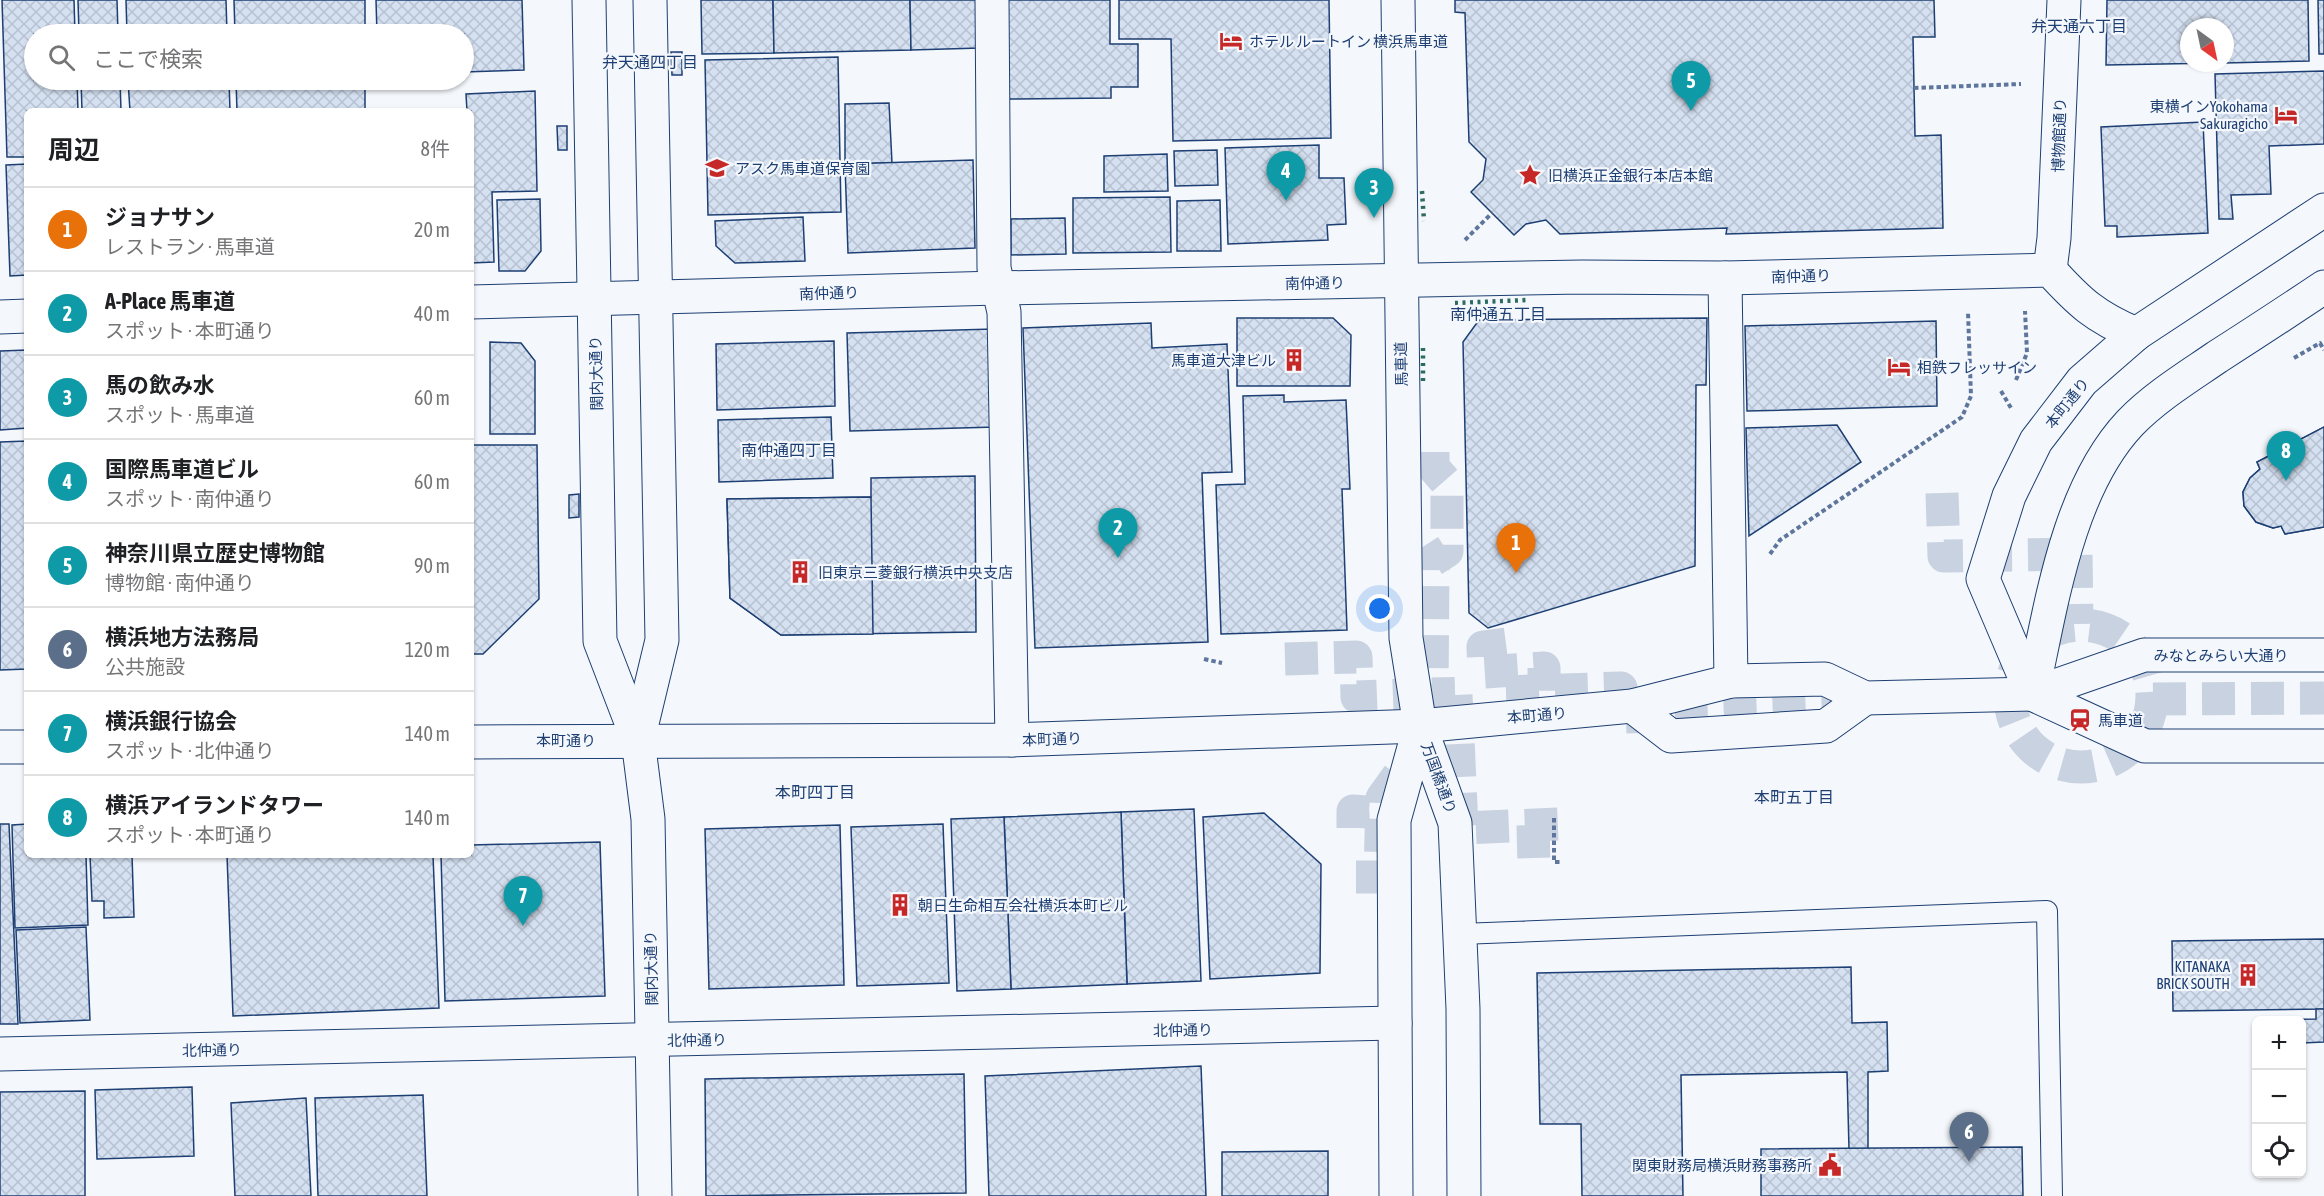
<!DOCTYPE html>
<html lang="ja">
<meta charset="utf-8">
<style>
:root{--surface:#fff;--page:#f2f2f2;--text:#202124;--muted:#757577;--line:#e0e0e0;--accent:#c62828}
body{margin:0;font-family:"Asap Condensed","Noto Sans JP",sans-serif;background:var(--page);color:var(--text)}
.controls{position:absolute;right:18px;bottom:18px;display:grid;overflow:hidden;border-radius:9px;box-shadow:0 2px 4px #0004}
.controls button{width:54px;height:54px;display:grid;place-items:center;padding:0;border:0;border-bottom:2px solid var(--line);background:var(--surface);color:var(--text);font:30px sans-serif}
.compass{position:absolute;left:2180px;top:18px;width:54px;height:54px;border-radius:50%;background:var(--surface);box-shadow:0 2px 4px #0004;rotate:147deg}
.you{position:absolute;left:1380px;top:609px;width:21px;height:21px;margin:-15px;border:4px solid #fff;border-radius:50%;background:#1a73e8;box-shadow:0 0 0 9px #1a73e833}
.badge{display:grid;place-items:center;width:39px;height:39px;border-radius:50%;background:var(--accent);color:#fff;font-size:20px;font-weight:700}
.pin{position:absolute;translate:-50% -50px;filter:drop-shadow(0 2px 3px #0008)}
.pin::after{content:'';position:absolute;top:32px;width:21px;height:18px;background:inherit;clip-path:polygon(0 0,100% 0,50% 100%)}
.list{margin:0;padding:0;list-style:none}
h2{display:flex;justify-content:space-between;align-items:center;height:78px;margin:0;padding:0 24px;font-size:26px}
h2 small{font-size:20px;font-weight:400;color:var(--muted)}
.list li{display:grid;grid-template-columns:39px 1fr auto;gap:18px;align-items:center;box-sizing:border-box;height:84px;padding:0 24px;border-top:2px solid var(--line)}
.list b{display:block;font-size:22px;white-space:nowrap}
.list p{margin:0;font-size:20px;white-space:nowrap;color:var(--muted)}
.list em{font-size:20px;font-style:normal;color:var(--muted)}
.icon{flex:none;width:33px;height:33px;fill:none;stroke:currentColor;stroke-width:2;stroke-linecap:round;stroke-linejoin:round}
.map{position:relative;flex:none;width:2324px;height:1196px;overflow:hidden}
.search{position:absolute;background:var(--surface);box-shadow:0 2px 4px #0004;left:24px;top:24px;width:450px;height:66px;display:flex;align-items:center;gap:15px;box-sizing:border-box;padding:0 21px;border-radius:33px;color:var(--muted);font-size:22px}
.panel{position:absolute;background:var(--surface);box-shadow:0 2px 4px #0004;left:24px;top:108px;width:450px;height:750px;border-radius:9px}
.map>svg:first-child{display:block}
.building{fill:url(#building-cross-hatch);stroke:#1d3f73;stroke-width:1.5}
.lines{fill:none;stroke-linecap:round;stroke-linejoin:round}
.street-tunnel{stroke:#c9d2e0;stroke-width:33;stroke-dasharray:33 16;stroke-linecap:butt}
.lane-casing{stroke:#1d3f73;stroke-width:22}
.street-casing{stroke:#1d3f73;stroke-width:35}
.secondary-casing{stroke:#1d3f73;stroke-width:35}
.primary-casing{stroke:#1d3f73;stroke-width:35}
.highway-casing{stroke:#1d3f73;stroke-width:35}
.path{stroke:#5e769c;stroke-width:4;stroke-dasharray:4.5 3;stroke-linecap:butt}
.lane{stroke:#f4f7fb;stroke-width:20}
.street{stroke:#f4f7fb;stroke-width:33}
.secondary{stroke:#f4f7fb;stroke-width:33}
.primary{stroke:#f4f7fb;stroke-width:33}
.highway{stroke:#f4f7fb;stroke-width:33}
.hedge{stroke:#2c6c60;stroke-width:4.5;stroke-dasharray:3 4.5;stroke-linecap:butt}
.labels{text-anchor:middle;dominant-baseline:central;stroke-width:4.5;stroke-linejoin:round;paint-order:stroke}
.poi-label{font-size:15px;fill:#1d3f73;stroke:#f4f7fb;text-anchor:start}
.street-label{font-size:15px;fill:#1d3f73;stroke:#f4f7fb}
.neighbourhood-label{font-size:16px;fill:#1d3f73;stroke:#f4f7fb}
</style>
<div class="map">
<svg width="2324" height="1196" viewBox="0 0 2324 1196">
<defs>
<pattern id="building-cross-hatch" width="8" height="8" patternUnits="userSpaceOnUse" patternTransform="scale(1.5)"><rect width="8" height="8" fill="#d5e0f0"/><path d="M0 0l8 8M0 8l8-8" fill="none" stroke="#b6c1d1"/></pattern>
</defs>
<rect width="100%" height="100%" fill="#f4f7fb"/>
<g class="building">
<polygon points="2,0 74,0 75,34 34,34 34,80 77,80 78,111 27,111 27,157 7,157"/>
<polygon points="78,0 117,0 118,34 79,34"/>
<polygon points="126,0 226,0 227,34 127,34"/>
<polygon points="234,0 365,0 365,34 235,34"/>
<polygon points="376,0 522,0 524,70 464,72 464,34 377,34"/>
<polygon points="701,0 773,0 774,53 702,54"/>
<polygon points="773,0 910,0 911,50 774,53"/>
<polygon points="910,0 979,0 980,48 911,50"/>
<polygon points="1007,0 1110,0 1110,44 1138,44 1138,87 1111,87 1111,98 1008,99"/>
<polygon points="1119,0 1329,0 1331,138 1173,141 1171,39 1119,39"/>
<polygon points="1455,0 1934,0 1935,37 1913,37 1915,136 1941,135 1943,228 1726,234 1727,228 1560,234 1546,220 1526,224 1514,235 1471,192 1483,180 1486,159 1469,142 1465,13 1455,12"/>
<polygon points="2107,0 2308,0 2309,61 2225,63 2225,27 2189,27 2189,63 2218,63 2106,65"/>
<polygon points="2318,0 2324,0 2324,54 2319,54"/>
<polygon points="671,52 682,52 682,75 672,75"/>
<polygon points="838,57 841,212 708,215 705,60"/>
<polygon points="2324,71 2324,144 2269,146 2271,194 2231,195 2233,219 2219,219 2215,74"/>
<polygon points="81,80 120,80 121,111 82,111"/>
<polygon points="128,80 229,80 230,111 130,111"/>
<polygon points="236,80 365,80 365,111 237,111"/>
<polygon points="535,91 537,191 492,192 494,262 471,263 471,111 467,111 466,94"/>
<polygon points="889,103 892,163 845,164 845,104"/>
<polygon points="2203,122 2208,233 2117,237 2117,226 2105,226 2101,127"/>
<polygon points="557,126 567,126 567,150 558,150"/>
<polygon points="1319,145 1319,178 1344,178 1346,224 1327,225 1328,240 1228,244 1225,148"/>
<polygon points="1217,150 1218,185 1175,186 1174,151"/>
<polygon points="1167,154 1168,191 1104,192 1104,156"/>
<polygon points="973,160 975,248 848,253 845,164"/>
<polygon points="27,164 27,275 10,276 6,165"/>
<polygon points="1170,197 1171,252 1073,253 1073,198"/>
<polygon points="540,199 541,251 525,271 499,271 497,200"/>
<polygon points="1220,200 1221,251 1177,251 1177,201"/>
<polygon points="803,217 805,261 735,263 716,246 715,221"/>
<polygon points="1065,218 1066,254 1011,255 1011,219"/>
<polygon points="1237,318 1333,318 1351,335 1350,386 1237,386"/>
<polygon points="1707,318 1706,385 1696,385 1695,566 1488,628 1469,613 1463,342 1479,320"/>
<polygon points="1936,321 1937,406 1747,411 1745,326"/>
<polygon points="1151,323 1152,348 1227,344 1232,472 1202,473 1208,642 1035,648 1023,328"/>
<polygon points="994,329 996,427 850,431 847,333"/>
<polygon points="834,341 835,406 717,410 716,344"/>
<polygon points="490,342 521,343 535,361 535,434 490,434"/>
<polygon points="27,350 27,428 0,430 0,351"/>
<polygon points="1284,395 1284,402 1346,400 1350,489 1342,489 1347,630 1221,634 1216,485 1245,484 1243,396"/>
<polygon points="831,417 833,478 719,482 718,420"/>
<polygon points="1837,425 1861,462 1749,536 1746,428"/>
<polygon points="2324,427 2324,527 2285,534 2281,526 2273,528 2256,522 2244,506 2243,492 2250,478 2260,469 2257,462"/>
<polygon points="2324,427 2324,527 2285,534 2281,526 2273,528 2256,522 2244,506 2243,492 2250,478 2260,469 2257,462"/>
<polygon points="27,441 27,669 0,670 0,442"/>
<polygon points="471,445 537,445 539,599 483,654 471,654"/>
<polygon points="975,476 976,632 781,635 730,598 727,499 871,497 871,478"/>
<polygon points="579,494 579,517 569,518 569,495"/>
<polygon points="871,497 873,634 781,635 730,598 727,499"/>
<polygon points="1194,809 1201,981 1127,984 1121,812"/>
<polygon points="1121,812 1127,984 1011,989 1004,817"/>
<polygon points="1264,813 1321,864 1320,973 1210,979 1203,817"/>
<polygon points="1004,817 1011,989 957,991 951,819"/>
<polygon points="0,824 9,824 18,1024 0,1024"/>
<polygon points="27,824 27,855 86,855 88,925 15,928 12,825"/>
<polygon points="943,824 949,983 857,986 851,827"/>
<polygon points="840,825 844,985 709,989 705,829"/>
<polygon points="600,842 605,996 445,1001 441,855 471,855 471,845"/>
<polygon points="90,855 132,855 134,917 104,918 104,901 92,901"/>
<polygon points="227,855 433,855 439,1008 233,1016"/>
<polygon points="86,927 90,1020 20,1023 16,930"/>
<polygon points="2324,939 2324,1009 2173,1011 2172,941"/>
<polygon points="1851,967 1852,1023 1887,1022 1888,1071 1868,1072 1868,1149 1849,1149 1847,1072 1681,1075 1683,1196 1582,1196 1581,1124 1540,1124 1537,973"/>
<polygon points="2316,1009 2324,1009 2324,1042 2302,1043 2302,1020 2266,1020 2316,1019"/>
<polygon points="1201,1066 1206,1196 989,1196 985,1076"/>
<polygon points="964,1074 966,1193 706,1196 705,1079"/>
<polygon points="192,1087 194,1156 97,1159 95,1090"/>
<polygon points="85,1091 85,1196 0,1196 0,1092"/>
<polygon points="423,1095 427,1196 318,1196 315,1098"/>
<polygon points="306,1098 311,1196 235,1196 231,1103"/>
<polygon points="2022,1147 2023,1196 1761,1196 1761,1149"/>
<polygon points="1328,1151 1328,1196 1222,1196 1222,1152"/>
</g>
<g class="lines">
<g class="street-tunnel">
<polyline points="1433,452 1433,467 1447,483 1447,551 1433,560 1432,694 1469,693"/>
<polyline points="1942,493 1944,556 2076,554 2077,624"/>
<circle cx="2081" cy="696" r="71"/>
<polyline points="1506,644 1483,647 1484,672 1544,668 1544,691"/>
<polyline points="1285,659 1356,657 1357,697 1432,694"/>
<polyline points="1506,692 1621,688 1623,717 1849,709"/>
<polyline points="1456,695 1462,828 1558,824"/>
<polyline points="2153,699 2324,698"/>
<polyline points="1533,825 1534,867"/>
<polyline points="1353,828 1353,811 1382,813"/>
<polyline points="1356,877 1380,877 1382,798 1410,759"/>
</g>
<g class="lane-casing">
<polyline id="lane" points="1460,934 2047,911 2052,1196"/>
</g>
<g class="street-casing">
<g id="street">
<polyline points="992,0 994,268 1004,312 1012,740"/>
<polyline points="1398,0 1406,638 1420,726"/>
<polyline points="2050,270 2054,238 2064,0"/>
<polyline points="1725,278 1731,681"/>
<path d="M471,302l527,-14 584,-11 143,1 325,-8c29,32 45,47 86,64"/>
<polyline points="0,317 27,316"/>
<polyline points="0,1054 1395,1023"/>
</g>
</g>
<g class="secondary-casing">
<g id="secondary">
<polyline points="2032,694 2145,746 2324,746"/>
<polyline points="2032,694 2144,655 2324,655"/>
<polyline points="1420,726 1455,823 1463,1009 1464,1196"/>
<polyline points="638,740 648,819 655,1196"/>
<polyline points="1396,1196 1394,820 1420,726"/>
</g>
</g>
<g class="primary-casing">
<g id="primary">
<polyline points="589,0 600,641 638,740"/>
<polyline points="638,740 662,640 650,0"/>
</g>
</g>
<g class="highway-casing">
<g id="highway">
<polyline points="2032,694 1983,579 2009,496 2036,441 2082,381 2136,334 2324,210"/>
<path d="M2032,694c19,-87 35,-204 98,-271 25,-26 58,-46 87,-66 36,-23 71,-46 107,-70"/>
<polyline points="1632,706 1671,736 1826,726 1865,698"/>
<polyline points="471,742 1012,740 1420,726 1632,706 1731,681 1825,679 1865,698 2032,694"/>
<polyline points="0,747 27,747"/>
</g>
</g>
<g class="path">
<polyline points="1914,88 2021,84"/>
<polyline points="1465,240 1492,213"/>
<polyline points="2294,358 2320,343 2324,350"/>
<polyline points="2016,380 2027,353 2025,311"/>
<polyline points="2001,391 2011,408"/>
<polyline points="1770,554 1780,540 1962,417 1971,396 1968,312"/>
<polyline points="1204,659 1222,663"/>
<polyline points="1554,818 1554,862 1561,862"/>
</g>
<use href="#lane" class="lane"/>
<use href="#street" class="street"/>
<use href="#secondary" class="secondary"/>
<use href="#primary" class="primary"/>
<use href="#highway" class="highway"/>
<g class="hedge">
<polyline points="1422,191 1424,221"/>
<polyline points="1455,303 1527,300"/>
<polyline points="1423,381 1423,346"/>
</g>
</g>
<defs>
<g id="hotel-bare" transform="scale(1.8)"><path d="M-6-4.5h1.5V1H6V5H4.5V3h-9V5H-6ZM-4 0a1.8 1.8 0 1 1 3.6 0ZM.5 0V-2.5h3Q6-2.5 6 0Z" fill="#c62828" stroke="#f4f7fb" stroke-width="2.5" paint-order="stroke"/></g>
<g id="school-bare" transform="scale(1.8)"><path d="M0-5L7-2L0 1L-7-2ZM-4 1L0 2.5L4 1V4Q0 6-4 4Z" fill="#c62828" stroke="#f4f7fb" stroke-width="2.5" paint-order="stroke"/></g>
<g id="sight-bare" transform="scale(1.8)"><path d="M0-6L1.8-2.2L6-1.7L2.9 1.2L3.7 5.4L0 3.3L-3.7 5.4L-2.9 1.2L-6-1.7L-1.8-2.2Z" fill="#c62828" stroke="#f4f7fb" stroke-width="2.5" paint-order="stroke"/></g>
<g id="building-bare" transform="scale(1.8)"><path d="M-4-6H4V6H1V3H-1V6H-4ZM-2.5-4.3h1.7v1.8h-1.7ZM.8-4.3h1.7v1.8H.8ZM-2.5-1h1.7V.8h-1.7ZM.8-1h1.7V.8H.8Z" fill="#c62828" stroke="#f4f7fb" stroke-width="2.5" paint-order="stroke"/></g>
<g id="station-bare" transform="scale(1.8)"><path d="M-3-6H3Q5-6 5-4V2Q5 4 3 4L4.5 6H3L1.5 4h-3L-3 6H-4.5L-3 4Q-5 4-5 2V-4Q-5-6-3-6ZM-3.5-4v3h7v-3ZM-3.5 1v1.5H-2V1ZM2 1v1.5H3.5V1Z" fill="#c62828" stroke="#f4f7fb" stroke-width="2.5" paint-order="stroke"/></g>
<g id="civic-bare" transform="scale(1.8)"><path d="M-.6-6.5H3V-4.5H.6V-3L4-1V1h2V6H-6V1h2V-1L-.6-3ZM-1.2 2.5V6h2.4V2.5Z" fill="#c62828" stroke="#f4f7fb" stroke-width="2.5" paint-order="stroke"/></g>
</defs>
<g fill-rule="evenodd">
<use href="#hotel-bare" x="1231" y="41"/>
<use href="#hotel-bare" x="2286" y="115"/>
<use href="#school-bare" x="717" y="168"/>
<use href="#sight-bare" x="1530" y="175"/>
<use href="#building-bare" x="1294" y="360"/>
<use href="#hotel-bare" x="1899" y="367"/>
<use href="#building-bare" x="800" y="572"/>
<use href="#station-bare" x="2080" y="720"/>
<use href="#building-bare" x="900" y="905"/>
<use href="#building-bare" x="2248" y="975"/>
<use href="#civic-bare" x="1830" y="1165"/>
</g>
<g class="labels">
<g class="poi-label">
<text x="1249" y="41">ホテル ルートイン 横浜馬車道</text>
<text x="2268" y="106" text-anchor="end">東横インYokohama<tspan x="2268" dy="17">Sakuragicho</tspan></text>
<text x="735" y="168">アスク馬車道保育園</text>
<text x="1548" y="175">旧横浜正金銀行本店本館</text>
<text x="1276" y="360" text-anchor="end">馬車道大津ビル</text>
<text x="1917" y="367">相鉄フレッサイン</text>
<text x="818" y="572">旧東京三菱銀行横浜中央支店</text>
<text x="2098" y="720">馬車道</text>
<text x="918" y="905">朝日生命相互会社横浜本町ビル</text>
<text x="2230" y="966" text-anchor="end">KITANAKA<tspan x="2230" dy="17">BRICK SOUTH</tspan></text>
<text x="1812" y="1165" text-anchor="end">関東財務局横浜財務事務所</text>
</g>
<g class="street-label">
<text transform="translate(2059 135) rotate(-88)">博物館通り</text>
<text transform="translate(1801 276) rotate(-2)">南仲通り</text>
<text transform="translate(1315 283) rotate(-1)">南仲通り</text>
<text transform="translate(829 293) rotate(-2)">南仲通り</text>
<text transform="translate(1401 364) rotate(-91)">馬車道</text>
<text transform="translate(596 373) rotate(-91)">関内大通り</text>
<text transform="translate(2067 403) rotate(-51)">本町通り</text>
<text x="2221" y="655">みなとみらい大通り</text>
<text transform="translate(1537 715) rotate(-5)">本町通り</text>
<text transform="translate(1052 739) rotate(-2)">本町通り</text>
<text x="566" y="740">本町通り</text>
<text transform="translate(1439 778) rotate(70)">万国橋通り</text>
<text transform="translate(651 968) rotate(-91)">関内大通り</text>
<text transform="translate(1183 1030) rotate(-1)">北仲通り</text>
<text transform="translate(697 1040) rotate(-1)">北仲通り</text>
<text transform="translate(212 1050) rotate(-1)">北仲通り</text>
</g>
<g class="neighbourhood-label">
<text x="2079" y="26">弁天通六丁目</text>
<text x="650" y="62">弁天通四丁目</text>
<text x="1498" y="314">南仲通五丁目</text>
<text x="789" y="450">南仲通四丁目</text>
<text x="815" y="792">本町四丁目</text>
<text x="1794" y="797">本町五丁目</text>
</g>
</g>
</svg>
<div class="controls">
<button>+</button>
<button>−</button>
<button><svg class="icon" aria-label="locate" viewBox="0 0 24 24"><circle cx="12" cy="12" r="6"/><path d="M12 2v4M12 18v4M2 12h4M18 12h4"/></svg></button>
</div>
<svg class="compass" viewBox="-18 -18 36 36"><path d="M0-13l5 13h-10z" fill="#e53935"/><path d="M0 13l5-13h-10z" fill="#757577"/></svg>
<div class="you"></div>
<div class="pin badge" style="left:1516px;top:573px;background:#e8710a">1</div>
<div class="pin badge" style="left:1118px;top:558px;background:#0f9aa8">2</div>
<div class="pin badge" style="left:1374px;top:218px;background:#0f9aa8">3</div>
<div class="pin badge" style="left:1286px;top:201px;background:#0f9aa8">4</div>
<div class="pin badge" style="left:1691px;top:111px;background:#0f9aa8">5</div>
<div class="pin badge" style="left:1969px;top:1162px;background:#5c6f8a">6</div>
<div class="pin badge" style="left:523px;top:926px;background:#0f9aa8">7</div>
<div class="pin badge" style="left:2286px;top:481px;background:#0f9aa8">8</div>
<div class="search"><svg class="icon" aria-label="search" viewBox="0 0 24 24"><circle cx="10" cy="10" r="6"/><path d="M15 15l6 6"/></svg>ここで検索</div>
<section class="panel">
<h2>周辺<small>8件</small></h2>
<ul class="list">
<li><span class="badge" style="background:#e8710a">1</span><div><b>ジョナサン</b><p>レストラン · 馬車道</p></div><em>20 m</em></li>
<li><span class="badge" style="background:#0f9aa8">2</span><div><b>A-Place 馬車道</b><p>スポット · 本町通り</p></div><em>40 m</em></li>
<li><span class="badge" style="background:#0f9aa8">3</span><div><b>馬の飲み水</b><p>スポット · 馬車道</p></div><em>60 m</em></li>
<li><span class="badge" style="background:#0f9aa8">4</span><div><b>国際馬車道ビル</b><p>スポット · 南仲通り</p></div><em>60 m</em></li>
<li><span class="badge" style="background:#0f9aa8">5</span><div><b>神奈川県立歴史博物館</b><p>博物館 · 南仲通り</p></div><em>90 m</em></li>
<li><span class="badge" style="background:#5c6f8a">6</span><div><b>横浜地方法務局</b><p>公共施設</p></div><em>120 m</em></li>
<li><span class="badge" style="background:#0f9aa8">7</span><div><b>横浜銀行協会</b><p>スポット · 北仲通り</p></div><em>140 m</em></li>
<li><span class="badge" style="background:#0f9aa8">8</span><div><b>横浜アイランドタワー</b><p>スポット · 本町通り</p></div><em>140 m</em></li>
</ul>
</section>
</div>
